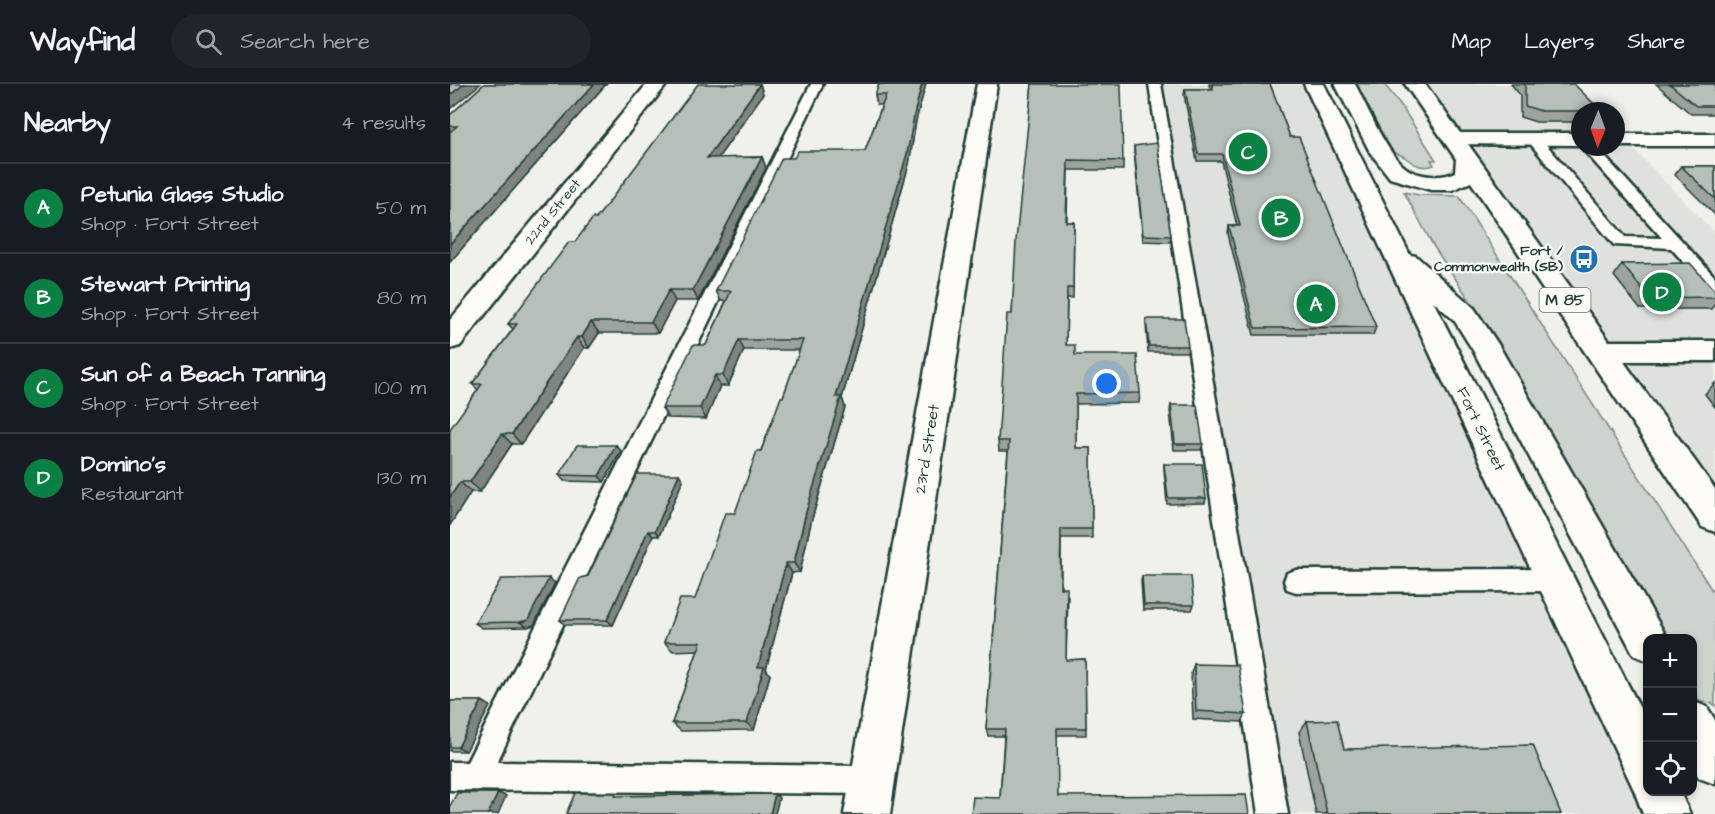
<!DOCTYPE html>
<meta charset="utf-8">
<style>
:root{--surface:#171b24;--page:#20242c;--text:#f1f3f6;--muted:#9ea1a6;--line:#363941;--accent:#0b8043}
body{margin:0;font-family:"Architects Daughter",sans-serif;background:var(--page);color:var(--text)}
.controls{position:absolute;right:18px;bottom:18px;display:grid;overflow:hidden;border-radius:12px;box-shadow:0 3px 9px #0003}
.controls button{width:54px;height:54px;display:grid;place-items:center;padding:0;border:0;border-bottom:2px solid var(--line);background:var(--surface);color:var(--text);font:30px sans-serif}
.compass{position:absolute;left:1121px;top:18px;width:54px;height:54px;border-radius:50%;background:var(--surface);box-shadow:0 3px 9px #0003;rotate:181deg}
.you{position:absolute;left:657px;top:300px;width:21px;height:21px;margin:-15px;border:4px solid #fff;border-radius:50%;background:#1a73e8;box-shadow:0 0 0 9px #1a73e833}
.badge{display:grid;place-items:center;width:39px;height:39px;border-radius:50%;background:var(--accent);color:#fff;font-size:20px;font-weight:700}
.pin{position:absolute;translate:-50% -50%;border:3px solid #fff;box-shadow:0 2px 6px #0006}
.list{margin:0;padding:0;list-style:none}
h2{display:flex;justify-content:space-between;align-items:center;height:78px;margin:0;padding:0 24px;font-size:26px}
h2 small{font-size:20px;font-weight:400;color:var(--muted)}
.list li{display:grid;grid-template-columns:39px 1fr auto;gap:18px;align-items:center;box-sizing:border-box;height:90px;padding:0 24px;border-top:2px solid var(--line)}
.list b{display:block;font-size:22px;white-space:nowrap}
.list p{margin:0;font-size:20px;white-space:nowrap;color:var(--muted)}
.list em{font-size:20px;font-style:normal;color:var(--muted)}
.icon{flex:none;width:33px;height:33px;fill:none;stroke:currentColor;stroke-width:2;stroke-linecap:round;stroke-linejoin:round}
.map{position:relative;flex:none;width:1265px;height:730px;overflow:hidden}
header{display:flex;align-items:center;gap:36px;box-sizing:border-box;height:84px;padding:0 30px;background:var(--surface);border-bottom:2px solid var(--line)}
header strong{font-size:28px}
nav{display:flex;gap:33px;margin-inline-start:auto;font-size:21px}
.search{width:420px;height:54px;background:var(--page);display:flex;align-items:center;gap:15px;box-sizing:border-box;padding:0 21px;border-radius:33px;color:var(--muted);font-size:22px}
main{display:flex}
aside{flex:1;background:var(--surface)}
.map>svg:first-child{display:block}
.built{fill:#dfe2dc}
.green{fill:#cdd3cd;stroke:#768880;stroke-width:1.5}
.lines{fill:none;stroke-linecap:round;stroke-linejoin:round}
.service-casing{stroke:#1f3d34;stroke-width:5}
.minor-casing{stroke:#1f3d34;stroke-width:5}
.primary-casing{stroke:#1f3d34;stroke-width:5}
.service{fill:#fdfcf7;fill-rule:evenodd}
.minor{fill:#fdfcf7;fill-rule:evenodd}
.primary{fill:#fdfcf7;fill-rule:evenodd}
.wall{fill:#9da49e;stroke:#1f3d34;stroke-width:1.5}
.shaded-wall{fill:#7f8681;stroke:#1f3d34;stroke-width:1.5}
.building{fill:#b6bfb8;stroke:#1f3d34;stroke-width:1.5}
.labels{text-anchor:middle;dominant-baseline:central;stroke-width:4.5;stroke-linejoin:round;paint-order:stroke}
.far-street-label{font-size:14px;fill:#1f3d34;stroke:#fdfcf7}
.far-poi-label{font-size:14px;font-weight:bold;fill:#1f3d34;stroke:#fdfcf7;text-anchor:end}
.shield{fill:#fdfcf7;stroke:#62766e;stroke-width:1.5}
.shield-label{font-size:15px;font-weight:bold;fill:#1f3d34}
.street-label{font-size:16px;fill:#1f3d34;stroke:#fdfcf7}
</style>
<header>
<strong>Wayfind</strong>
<div class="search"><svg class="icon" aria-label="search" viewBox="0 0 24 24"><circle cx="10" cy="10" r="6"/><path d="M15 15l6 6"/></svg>Search here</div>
<nav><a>Map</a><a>Layers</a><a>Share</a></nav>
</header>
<main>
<aside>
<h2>Nearby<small>4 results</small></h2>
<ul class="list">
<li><span class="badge">A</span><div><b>Petunia Glass Studio</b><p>Shop · Fort Street</p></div><em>50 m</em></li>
<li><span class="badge">B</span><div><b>Stewart Printing</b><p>Shop · Fort Street</p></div><em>80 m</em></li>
<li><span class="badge">C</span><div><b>Sun of a Beach Tanning</b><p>Shop · Fort Street</p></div><em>100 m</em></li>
<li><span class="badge">D</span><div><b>Domino's</b><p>Restaurant</p></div><em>130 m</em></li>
</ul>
</aside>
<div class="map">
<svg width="1265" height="730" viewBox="0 0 1265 730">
<rect width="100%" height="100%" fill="#f0f1eb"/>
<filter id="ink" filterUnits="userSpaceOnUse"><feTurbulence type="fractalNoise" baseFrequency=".0167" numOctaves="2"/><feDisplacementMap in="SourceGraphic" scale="12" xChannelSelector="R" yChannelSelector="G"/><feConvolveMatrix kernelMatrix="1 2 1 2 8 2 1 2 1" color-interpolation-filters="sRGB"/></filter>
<g filter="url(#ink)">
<g class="built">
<polygon points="705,0 864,0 1198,708 1206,708 1217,730 823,730"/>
<polygon points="965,0 1119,0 1130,27 1130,63 1166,63 1166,47 1265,149 1265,433"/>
</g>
<g class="green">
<path d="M905,0h29l16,20 36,56h-5l3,5c-22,7 -24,-11 -41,-12z"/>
<polygon points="954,108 969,111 1009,112 1265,511 1265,622 1262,619 1250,618 1243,605 1242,554 1214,554 1044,252 984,163"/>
</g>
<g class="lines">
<g class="service-casing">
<g id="service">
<polygon points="361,0 373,0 47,678 422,682 432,686 436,696 432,706 422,710 0,706 0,678 17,678"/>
<polygon points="699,0 711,0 838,730 808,730"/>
<polygon points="1166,43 1179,53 1179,59 1169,59 1166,55"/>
<polygon points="1084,51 1089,52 1175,153 1212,154 1131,63 1146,63 1265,193 1265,208 1259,207 1221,164 1164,161 1079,58 1077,55"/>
<polygon points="1103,485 1112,488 1115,496 1112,504 1103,507 846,508 837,505 834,497 837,489 846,486"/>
</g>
</g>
<g class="minor-casing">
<g id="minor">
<polygon points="197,0 217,0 10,262 0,265 0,236"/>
<polygon points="527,0 547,0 440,730 394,730"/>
<polygon points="1005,49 1130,49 1130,61 997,60 994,55 997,50"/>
<rect x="1166" y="50" width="99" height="12"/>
<polygon points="1151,257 1265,257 1265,277 1151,277 1141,274 1136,267 1141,260"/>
</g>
</g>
<g class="primary-casing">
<g id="primary">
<polygon points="854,0 874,0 960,171 966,172 1024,224 1048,260 1212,545 1217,554 1198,554 1198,577 1184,571 1024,268 1004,236 983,217 1198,640 1198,708 1230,708 1240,730 1193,730 1184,706"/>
<path d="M885,0h20c12,22 31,70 51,84 12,9 36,11 49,4l1,-13 -51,-75h20l290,405v43l-13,-5 -231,-345 -19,8h-21l-41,-12 -20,-26z"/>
<polygon points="1242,617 1257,623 1265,636 1265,700 1249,694 1242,682"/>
</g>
</g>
<use href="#service" class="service"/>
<use href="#minor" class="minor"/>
<use href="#primary" class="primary"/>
</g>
<g class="wall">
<polygon points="34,0 156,0 0,178 0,31"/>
<polygon points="310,0 313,10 268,74 312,73 316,84 248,217 225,217 208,249 149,249 139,264 134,264 71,360 62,360 30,408 21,408 0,441 28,306 22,300 63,245 58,240 125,158 146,135"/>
<polygon points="429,0 466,37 459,80 392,314 395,323 361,438 350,488 342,489 316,585 320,591 304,646 231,647 222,639 248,566 223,567 214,558 245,515 285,429 333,313 350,266 294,266 278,302 270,302 256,335 218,334 212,324 256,261 276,217 271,217 266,207 344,74 415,67 432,21 427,21 425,11"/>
<polygon points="582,0 673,77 673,86 618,86 617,138 624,138 623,214 617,214 616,261 625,271 690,309 689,319 626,320 626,364 641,364 642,454 611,454 611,504 618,512 616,576 635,575 636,651 608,651 550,714 554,652 538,652 536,645 558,367 549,367 548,357 562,230"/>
<polygon points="759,0 820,0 840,53 926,243 923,251 804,251 778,150 779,142 787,142 771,77 747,77 734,11 735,5 760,5"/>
<polygon points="1061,0 1124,0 1130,27 1130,38 1086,38 1070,33 1070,11"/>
<polygon points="1206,0 1265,0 1265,30 1241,30"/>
<polygon points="684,62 721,152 720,158 693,157 684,68"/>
<polygon points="1231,82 1265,82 1265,131 1225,91"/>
<polygon points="1172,180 1265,207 1265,220 1261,225 1190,225 1164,192"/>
<polygon points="696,235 738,262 737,268 698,268 696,241"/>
<polygon points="1265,299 1265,323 1255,310"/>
<polygon points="721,321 753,360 751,366 724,366 720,327"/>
<polygon points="166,361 171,367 154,398 114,397 109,391"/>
<polygon points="714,380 756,414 755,419 717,420 714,385"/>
<polygon points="233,396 209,452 203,452 163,541 115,541 110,536 138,492"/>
<polygon points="692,492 744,521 742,526 693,526 691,497"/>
<polygon points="105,499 84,541 77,543 32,544 25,539"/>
<polygon points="744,580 796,630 792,638 743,635 741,589"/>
<polygon points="0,617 32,617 40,622 16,667 0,667"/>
<polygon points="857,637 894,665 1111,730 866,730 849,648"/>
</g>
<g class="shaded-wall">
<polygon points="14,0 30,0 0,25 0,11"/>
<polygon points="144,0 156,0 0,178 0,160"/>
<polygon points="310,0 313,10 261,84 257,74"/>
<polygon points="472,0 476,0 466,37 459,80 392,314 395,323 361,438 350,488 344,479 356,428 386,313"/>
<polygon points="312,73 316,84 248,217 243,206"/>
<polygon points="219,206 225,217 208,249 201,238"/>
<polygon points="141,238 149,249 139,264 132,253"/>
<polygon points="127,253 134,264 71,360 62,350"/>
<polygon points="289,256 294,266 278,302 273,291"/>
<polygon points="265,291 270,302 256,335 250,324"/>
<polygon points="52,350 62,360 30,408 20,398"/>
<polygon points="166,361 171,367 154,398 149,392"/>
<polygon points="229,390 233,396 209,452 205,447"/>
<polygon points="10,398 21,408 0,441 0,413"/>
<polygon points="198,447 203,452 163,541 157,536"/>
<polygon points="336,479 342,489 316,585 320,591 304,646 297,639 308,583"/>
<polygon points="99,494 105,499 84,541 77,543 70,538"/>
<polygon points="32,617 40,622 16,667 8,663"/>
<polygon points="48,709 56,712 48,730 38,730"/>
<polygon points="325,710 329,714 325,730 320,730"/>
</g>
<g class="building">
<polygon points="0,0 14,0 0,11"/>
<polygon points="34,0 144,0 0,160 0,48 7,42 0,42 0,31"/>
<polygon points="248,0 310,0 257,74 312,73 243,206 219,206 201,238 141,238 132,253 127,253 62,350 52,350 20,398 10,398 0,413 0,345 32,300 22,300 67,240 58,240 119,158 125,158 143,134 146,135"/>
<polygon points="429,0 472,0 465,27 457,70 386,313 391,313 356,428 344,479 336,479 308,583 314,583 297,639 222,639 251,558 214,558 230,515 245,515 275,429 285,429 307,367 311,367 331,313 333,313 353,256 289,256 273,291 265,291 250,324 212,324 243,261 256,261 281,207 266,207 332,74 344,74 348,67 415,67 436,11 425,11"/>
<polygon points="582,0 671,0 673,77 618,76 616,138 624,138 623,204 617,204 616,261 625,261 625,271 687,271 690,309 626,310 626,364 641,364 642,445 611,445 610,504 617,504 616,576 635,575 636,644 607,644 608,712 796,711 799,730 521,730 523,713 550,714 555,645 536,645 559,357 548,357 557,230 562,230 566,157"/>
<polygon points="762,0 820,0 840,53 849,53 926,243 805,244 779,142 790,142 772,70 748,70 735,5 763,5"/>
<polygon points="1075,0 1124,0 1151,27 1091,27 1075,22"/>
<polygon points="1220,0 1265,0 1265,22 1246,22"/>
<polygon points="707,59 721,152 693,151 684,62"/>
<polygon points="1231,82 1265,82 1265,115"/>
<polygon points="1240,179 1265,207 1265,213 1199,214 1172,180"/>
<polygon points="696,235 734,235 738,262 699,262"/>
<polygon points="721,321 747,321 753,360 725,360"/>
<polygon points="127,361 166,361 149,392 109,391"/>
<polygon points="714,380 752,380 756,414 718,414"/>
<polygon points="187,390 229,390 205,447 198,447 157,536 110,536 130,494 138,492"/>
<polygon points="692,492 741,492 744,521 694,521"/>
<polygon points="99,494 78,536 70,538 25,539 51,495"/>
<polygon points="744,580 788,581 796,630 746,627"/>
<polygon points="0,617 32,617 8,663 0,663"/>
<polygon points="887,636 894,665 1083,661 1111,730 877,730 857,637"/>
<polygon points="7,709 48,709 38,730 0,730 0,722"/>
<polygon points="125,709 166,709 165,712 325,710 320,730 116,730"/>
</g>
</g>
<defs>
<g id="bus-disc" transform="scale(1.5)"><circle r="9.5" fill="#1f6fb2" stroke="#fdfcf7"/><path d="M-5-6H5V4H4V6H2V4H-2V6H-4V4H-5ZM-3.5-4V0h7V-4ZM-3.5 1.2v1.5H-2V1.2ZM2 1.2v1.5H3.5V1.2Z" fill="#fff"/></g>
</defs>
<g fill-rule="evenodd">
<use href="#bus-disc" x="1134" y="175"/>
</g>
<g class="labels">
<g class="far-street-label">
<text transform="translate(103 128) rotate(-51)">22nd Street</text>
</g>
<g class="far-poi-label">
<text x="1113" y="167">Fort /<tspan x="1113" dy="16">Commonwealth (SB)</tspan></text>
</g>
<rect class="shield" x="1089.5" y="204" width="51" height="24" rx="4.5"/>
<g class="shield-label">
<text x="1115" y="216">M 85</text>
</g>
<g class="street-label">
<text transform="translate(1031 345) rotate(64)">Fort Street</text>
<text transform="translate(477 365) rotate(-81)">23rd Street</text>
</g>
</g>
</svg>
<div class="controls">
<button>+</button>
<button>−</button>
<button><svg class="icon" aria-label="locate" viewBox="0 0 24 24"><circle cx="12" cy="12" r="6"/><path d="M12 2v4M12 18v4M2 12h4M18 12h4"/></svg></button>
</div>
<svg class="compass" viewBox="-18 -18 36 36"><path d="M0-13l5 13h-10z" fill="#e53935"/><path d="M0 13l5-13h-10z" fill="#9ea1a6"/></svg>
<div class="you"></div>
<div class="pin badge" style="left:866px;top:220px">A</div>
<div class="pin badge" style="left:831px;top:134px">B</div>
<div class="pin badge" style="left:798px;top:68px">C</div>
<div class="pin badge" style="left:1212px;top:208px">D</div>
</div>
</main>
